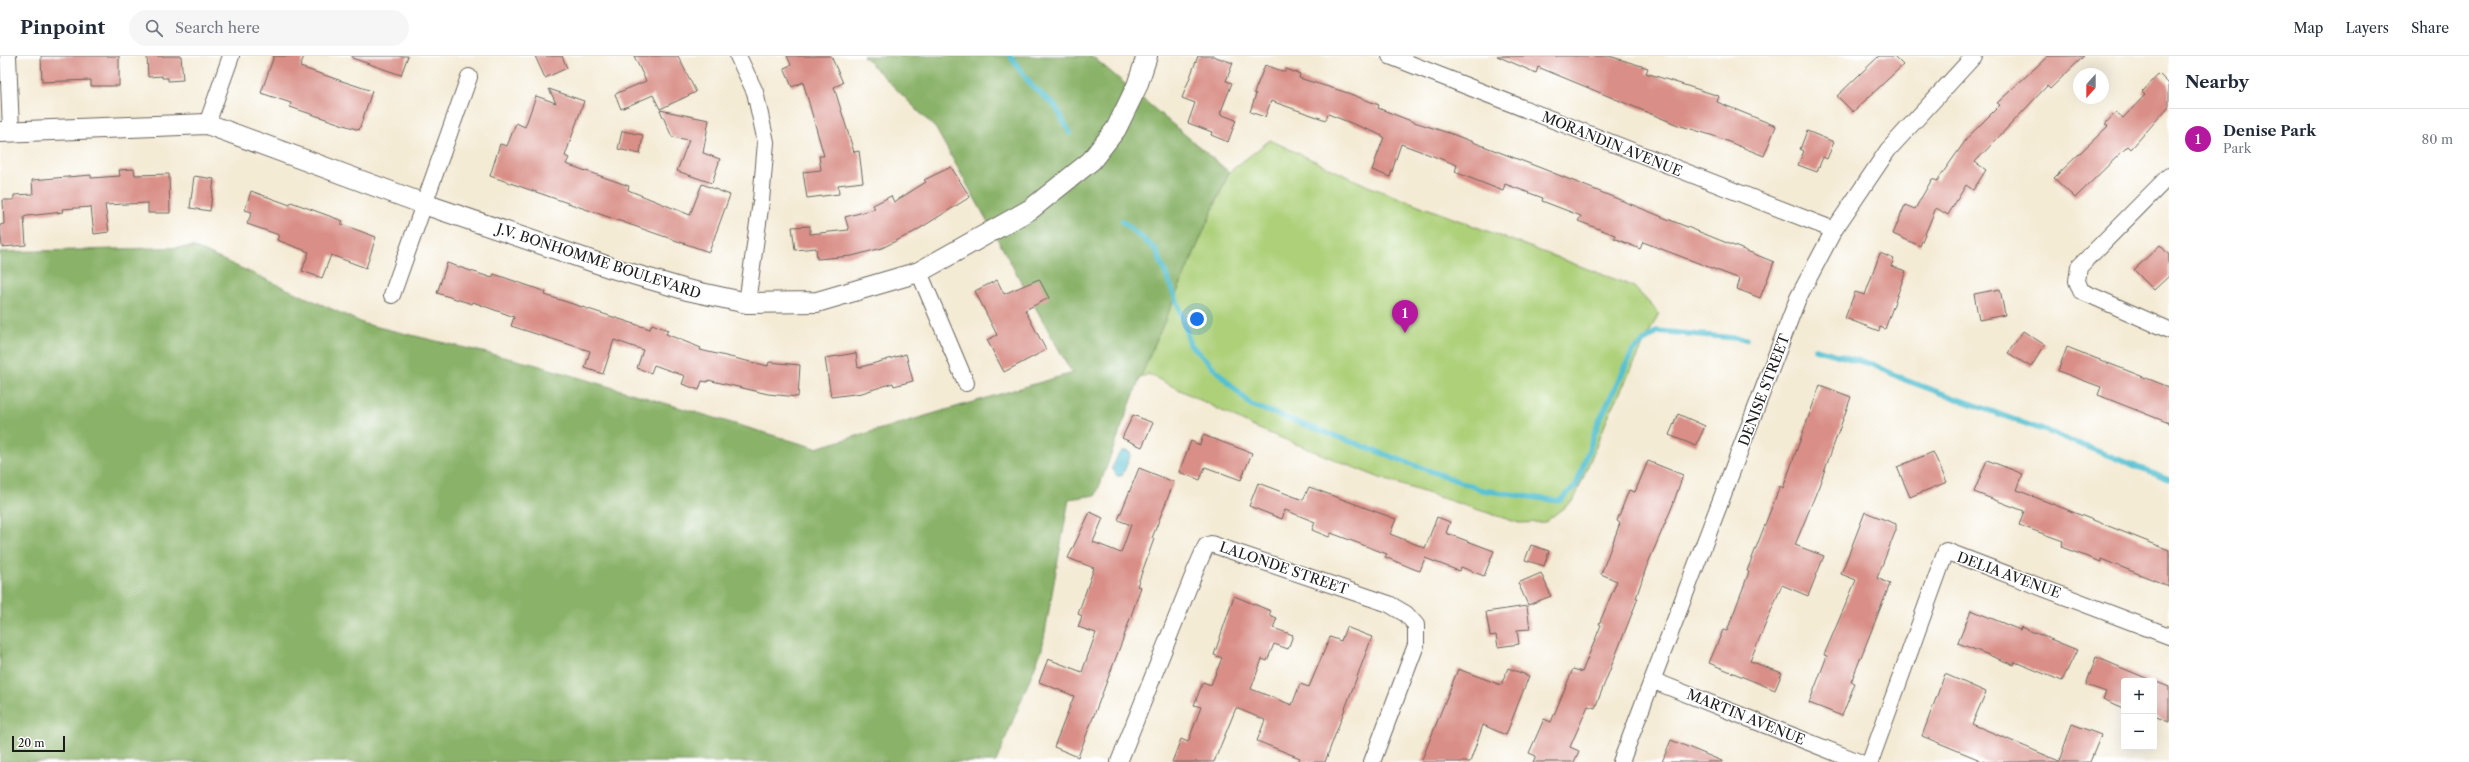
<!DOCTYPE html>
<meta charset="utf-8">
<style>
:root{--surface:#fff;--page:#f6f6f7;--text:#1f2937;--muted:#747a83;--line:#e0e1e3;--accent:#b5179e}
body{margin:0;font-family:"Libre Caslon Text",serif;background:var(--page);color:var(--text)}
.controls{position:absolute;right:12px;bottom:12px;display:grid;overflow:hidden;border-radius:4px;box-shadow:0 4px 16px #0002}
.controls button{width:36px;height:36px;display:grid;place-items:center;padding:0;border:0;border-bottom:1px solid var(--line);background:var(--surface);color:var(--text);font:20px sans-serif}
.compass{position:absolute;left:2073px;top:12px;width:36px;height:36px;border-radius:50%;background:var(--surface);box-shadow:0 4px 16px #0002;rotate:201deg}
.scale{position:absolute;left:12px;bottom:10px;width:53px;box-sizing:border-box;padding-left:4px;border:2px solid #1c1c1c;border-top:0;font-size:11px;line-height:14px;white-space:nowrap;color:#1c1c1c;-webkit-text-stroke:3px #fff;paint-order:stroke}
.you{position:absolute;left:1197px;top:263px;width:14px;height:14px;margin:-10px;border:3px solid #fff;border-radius:50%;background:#1a73e8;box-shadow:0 0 0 6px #1a73e833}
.badge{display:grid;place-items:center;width:26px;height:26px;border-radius:50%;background:var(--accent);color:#fff;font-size:13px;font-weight:700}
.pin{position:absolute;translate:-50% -33px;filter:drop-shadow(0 1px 2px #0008)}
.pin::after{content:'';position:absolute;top:21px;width:14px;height:12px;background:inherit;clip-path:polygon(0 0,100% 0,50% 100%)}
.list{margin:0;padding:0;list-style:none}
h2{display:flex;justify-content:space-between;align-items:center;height:52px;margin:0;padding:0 16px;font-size:17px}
h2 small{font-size:13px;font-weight:400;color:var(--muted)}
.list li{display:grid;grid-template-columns:26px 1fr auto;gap:12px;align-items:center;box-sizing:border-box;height:60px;padding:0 16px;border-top:1px solid var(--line)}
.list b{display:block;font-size:15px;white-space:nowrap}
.list p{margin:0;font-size:13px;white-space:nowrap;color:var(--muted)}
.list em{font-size:13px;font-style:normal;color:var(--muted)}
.icon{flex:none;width:22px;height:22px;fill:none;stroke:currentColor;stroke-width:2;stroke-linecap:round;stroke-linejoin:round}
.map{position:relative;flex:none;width:2169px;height:706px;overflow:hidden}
header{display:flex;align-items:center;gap:24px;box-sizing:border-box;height:56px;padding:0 20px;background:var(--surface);border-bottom:1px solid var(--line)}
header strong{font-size:19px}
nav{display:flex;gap:22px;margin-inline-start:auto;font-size:14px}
.search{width:280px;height:36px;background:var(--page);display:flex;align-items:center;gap:10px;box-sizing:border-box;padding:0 14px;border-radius:22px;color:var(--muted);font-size:15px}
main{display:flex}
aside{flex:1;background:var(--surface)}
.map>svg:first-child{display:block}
.green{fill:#add079;stroke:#64764a}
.forest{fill:#8ab269;stroke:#536742}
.water{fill:#55c0d0;stroke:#386e76}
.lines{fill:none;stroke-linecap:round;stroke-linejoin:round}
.stream{stroke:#55c0d0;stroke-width:5.5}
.building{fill:#d98f87}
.minor-casing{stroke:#68645d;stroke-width:18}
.tertiary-casing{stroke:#68645d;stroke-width:22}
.minor{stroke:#fff;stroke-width:16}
.tertiary{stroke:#fff;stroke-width:20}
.labels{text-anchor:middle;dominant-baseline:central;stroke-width:3;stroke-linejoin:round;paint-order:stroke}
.street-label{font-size:14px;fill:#1c1c1c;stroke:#fff}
</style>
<header>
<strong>Pinpoint</strong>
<div class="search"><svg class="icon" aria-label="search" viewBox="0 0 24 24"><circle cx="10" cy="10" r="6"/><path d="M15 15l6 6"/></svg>Search here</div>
<nav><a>Map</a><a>Layers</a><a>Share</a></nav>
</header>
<main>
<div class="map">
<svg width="2169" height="706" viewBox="0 0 2169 706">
<rect width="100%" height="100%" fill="#fff"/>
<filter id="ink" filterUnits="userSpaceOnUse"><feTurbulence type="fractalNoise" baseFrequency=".025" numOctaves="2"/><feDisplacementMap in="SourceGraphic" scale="8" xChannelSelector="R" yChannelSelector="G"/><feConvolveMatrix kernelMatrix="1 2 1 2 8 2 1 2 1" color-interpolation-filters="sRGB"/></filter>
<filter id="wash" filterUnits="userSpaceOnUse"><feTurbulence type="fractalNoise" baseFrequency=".012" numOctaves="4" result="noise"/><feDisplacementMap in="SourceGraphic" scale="16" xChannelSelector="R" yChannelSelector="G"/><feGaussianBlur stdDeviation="0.9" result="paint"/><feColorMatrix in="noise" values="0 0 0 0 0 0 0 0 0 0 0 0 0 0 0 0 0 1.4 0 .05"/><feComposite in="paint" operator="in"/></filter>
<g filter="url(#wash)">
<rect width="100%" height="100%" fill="#f4ebd5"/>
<polygon class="green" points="1270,84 1368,130 1633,230 1659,257 1609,359 1574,444 1545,466 1519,467 1380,422 1254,371 1148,318 1140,322 1229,116"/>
<polygon class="forest" points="863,0 1092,0 1229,116 1140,322 1096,439 1069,443 1042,593 996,706 0,706 0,196 194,191 365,268 533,308 816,392 1072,317 936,73"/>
<polygon class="water" points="1122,395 1128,395 1131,398 1122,420 1117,420 1112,412 1118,399"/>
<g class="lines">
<g class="stream">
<polyline points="1010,0 1032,30 1055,50 1070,77"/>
<polyline points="1122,165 1156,194 1178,248 1190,288 1251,349 1482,434 1559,445 1576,430 1599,365 1633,295 1657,275 1746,283"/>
<polyline points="1815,293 1874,309 1905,324 2043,374 2169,423"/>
</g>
</g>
<g id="blocks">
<g class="building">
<polygon points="41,0 119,0 119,30 91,30 91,24 42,26"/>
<polygon points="147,0 181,0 183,24 168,25 168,22 162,22 162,20 148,21"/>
<polygon points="274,0 304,0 300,11 372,35 359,74 290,51 291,47 261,37"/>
<polygon points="352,0 408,0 401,19 352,2"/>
<polygon points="535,0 562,0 567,12 545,22"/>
<polygon points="634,0 678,0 696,36 660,53 653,39 621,53 615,38 646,25"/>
<polygon points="787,0 831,0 843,27 834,31 854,96 859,95 863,126 838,129 839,138 807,142 803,116 821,114 819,100 824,100 803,26 792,31 784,12 791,9"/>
<polygon points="1198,0 1213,0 1233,7 1226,25 1232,27 1220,58 1236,64 1228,86 1211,79 1212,76 1188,67 1195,47 1182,42"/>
<polygon points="1497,0 1609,0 1648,12 1646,17 1719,40 1717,46 1776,70 1764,100 1714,80 1678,69 1538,11 1536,17"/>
<polygon points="1879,0 1894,0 1903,9 1853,56 1837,40"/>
<polygon points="2048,0 2084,0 2050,33 2047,30 1975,106 1986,114 1973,134 1966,129 1948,159 1936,152 1920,190 1893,178 1905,149 1915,153 1932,123 1937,125 1968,81 2000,49 1997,47"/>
<polygon points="1265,9 1285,16 1286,13 1300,18 1299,22 1345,36 1379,49 1378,52 1411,65 1452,78 1546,114 1774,206 1760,242 1737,233 1740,223 1643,186 1640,193 1614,182 1615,179 1578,165 1581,160 1542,145 1543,142 1505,128 1503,135 1455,116 1457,109 1401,88 1390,121 1372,114 1384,81 1374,76 1328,58 1326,64 1271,45 1265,61 1250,56 1256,38 1254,37"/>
<polygon points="2159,18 2169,28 2169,50 2131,93 2128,90 2075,142 2054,122 2108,70 2105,68 2116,56 2123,62 2145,39 2142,36"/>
<polygon points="549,33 584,45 565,100 569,102 566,108 629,130 628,134 690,159 702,128 730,139 709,196 490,120 500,88 507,90 516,67 525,71 536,40 556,47"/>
<polygon points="660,54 709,64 703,97 720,103 712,127 677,115 689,84 672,81"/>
<polygon points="622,75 643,79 640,98 618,93"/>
<polygon points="1807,75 1834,86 1827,103 1823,101 1817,116 1798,109 1804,95 1800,93"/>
<polygon points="951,111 970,141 914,176 882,192 852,200 817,203 816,192 795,194 792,171 810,170 810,178 849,174 845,161 875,153 873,149 891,140 894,146 926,126 924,124"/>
<polygon points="134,113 135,119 169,118 170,157 148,157 148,147 105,149 109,176 94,178 91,151 62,153 63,156 27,160 24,161 26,189 2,191 0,169 4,168 3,144 14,144 14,139 33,138 32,124 91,119 91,122 120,120 119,114"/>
<polygon points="194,120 214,123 210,155 190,152"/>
<polygon points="251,135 290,149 291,146 343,165 341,168 376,181 366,212 331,199 322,222 302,215 309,196 277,184 279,179 247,168 252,156 245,154"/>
<polygon points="2160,189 2169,199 2169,220 2154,234 2134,214"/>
<polygon points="1880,197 1894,203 1891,210 1906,215 1885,273 1880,271 1879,275 1845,262 1855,236 1865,239"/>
<polygon points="447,207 492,222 494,218 526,229 546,236 545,239 650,273 652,268 668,274 666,278 701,292 700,294 768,310 769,306 800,309 798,341 768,338 708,324 708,326 702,325 699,334 682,328 685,320 654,309 651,317 637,312 643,294 614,284 603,318 585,312 590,295 511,270 514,261 473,246 472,248 437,237"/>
<polygon points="1039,223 1049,242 1025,254 1046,294 1004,316 987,284 997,279 975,235 997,224 1004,238"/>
<polygon points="2000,233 2005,259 1979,264 1974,238"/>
<polygon points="2023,275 2045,289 2031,311 2008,297"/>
<polygon points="2067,291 2169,331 2169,367 2098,339 2101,331 2058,315"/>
<polygon points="856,297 858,312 906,298 913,325 894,330 893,327 862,337 831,341 825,302"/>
<polygon points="1820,329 1851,341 1819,430 1795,489 1824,500 1808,540 1782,529 1750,605 1782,617 1775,634 1709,607 1723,574 1727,575 1749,516 1747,515 1780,430 1783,432"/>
<polygon points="1678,358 1705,370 1696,390 1669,379"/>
<polygon points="1133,359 1153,367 1142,391 1122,382"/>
<polygon points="1203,379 1252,397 1241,424 1205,411 1200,424 1179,416 1191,385 1200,389"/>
<polygon points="1933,396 1947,426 1910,441 1897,411"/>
<polygon points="1987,404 2023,418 2017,434 2169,494 2169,530 2101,503 2101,506 2061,491 2063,485 2019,469 2024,455 1974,436"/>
<polygon points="1648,405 1683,419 1672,451 1646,512 1636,542 1638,542 1595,652 1588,650 1570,691 1579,695 1574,706 1533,706 1536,700 1529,697 1544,663 1551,666 1573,613 1582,616 1601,569 1599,568 1617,525 1601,518 1620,467 1617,465 1629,434 1635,436"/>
<polygon points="1139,412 1174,426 1152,482 1154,483 1137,530 1141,531 1123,583 1078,701 1054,691 1074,640 1039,626 1048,603 1082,616 1096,577 1078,571 1082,560 1078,558 1094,512 1068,502 1090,456 1103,462 1093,486 1121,497 1131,469 1118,464"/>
<polygon points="1258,427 1303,444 1309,431 1396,463 1390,478 1425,492 1437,461 1450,466 1446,477 1494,495 1484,520 1461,511 1459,515 1425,502 1420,515 1414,513 1385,501 1387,498 1331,477 1329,481 1312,474 1315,466 1285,454 1282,463 1249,450"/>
<polygon points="1865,456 1896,468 1896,474 1877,522 1890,528 1851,626 1855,627 1842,660 1809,647 1827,600 1824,599 1856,524 1841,518"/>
<polygon points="1531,489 1549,495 1544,510 1525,504"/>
<polygon points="1541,517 1551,540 1528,549 1518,527"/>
<polygon points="1234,540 1271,555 1269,559 1277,562 1273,572 1293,579 1288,593 1274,588 1267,605 1262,603 1251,633 1292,649 1300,628 1309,631 1330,581 1341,585 1346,571 1372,581 1325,706 1298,706 1300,702 1257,685 1265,664 1236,652 1214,706 1172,706 1181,683 1188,686 1201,651 1194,649 1203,626 1211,629 1222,602 1214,599"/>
<polygon points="1527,550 1530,573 1517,574 1519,588 1498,591 1496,579 1490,580 1486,556"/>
<polygon points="1971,554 2020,574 2021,571 2077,594 2062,625 2015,606 2014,609 1958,587"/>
<polygon points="2096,601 2153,625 2124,625 2124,652 2103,643 2106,636 2086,629"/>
<polygon points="1508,612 1529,620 1506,679 1483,669 1470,706 1421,706 1458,613 1501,629"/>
<polygon points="1945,618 1986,636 1972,668 2059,705 2072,668 2101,679 2090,706 1985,706 1922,680"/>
<polygon points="2154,625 2169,631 2169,666 2154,660"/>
<polygon points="1671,684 1722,705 1722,706 1662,706"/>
</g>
</g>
</g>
<g filter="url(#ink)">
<use href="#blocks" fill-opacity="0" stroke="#68645d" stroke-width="1"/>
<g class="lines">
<g class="minor-casing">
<g id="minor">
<polyline points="8,0 11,75"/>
<polyline points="738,0 755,36 766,86 761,145 747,247"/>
<polyline points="1390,0 1834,174"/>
<polyline points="207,68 231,0"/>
<polyline points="2169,120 2079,211 2077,225 2081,235 2169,274"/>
<polyline points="919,216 966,327"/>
<polyline points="392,239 469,21"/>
<polyline points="1654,625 1859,706"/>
<polyline points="1119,706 1195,515 1206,490 1211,488 1389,548 1406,558 1416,569 1416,589 1372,706"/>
<polyline points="1621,706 1798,242 1834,174 1888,94 1974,0"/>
<polyline points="1870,706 1946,495 2169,580"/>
</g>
</g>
<g class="tertiary-casing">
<polyline id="tertiary" points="0,76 207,68 424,148 612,212 687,234 747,247 817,246 919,216 1031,153 1091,105 1116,73 1137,30 1147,0"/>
</g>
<use href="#minor" class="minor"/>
<use href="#tertiary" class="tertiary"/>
</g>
</g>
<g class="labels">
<g class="street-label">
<text transform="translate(1612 88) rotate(22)">MORANDIN AVENUE</text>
<text transform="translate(599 205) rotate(18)">J.V. BONHOMME BOULEVARD</text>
<text transform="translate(1764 334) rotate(-69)">DENISE STREET</text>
<text transform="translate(1284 512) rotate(19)">LALONDE STREET</text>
<text transform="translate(2009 519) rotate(20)">DELIA AVENUE</text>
<text transform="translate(1746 661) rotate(22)">MARTIN AVENUE</text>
</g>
</g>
</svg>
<div class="controls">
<button>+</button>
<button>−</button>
</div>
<svg class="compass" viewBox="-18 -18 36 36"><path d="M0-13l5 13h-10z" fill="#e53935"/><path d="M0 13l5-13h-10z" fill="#747a83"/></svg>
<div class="scale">20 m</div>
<div class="you"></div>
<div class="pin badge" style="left:1405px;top:277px">1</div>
</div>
<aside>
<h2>Nearby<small></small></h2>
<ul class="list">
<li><span class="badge">1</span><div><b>Denise Park</b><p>Park</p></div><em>80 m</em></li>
</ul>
</aside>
</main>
